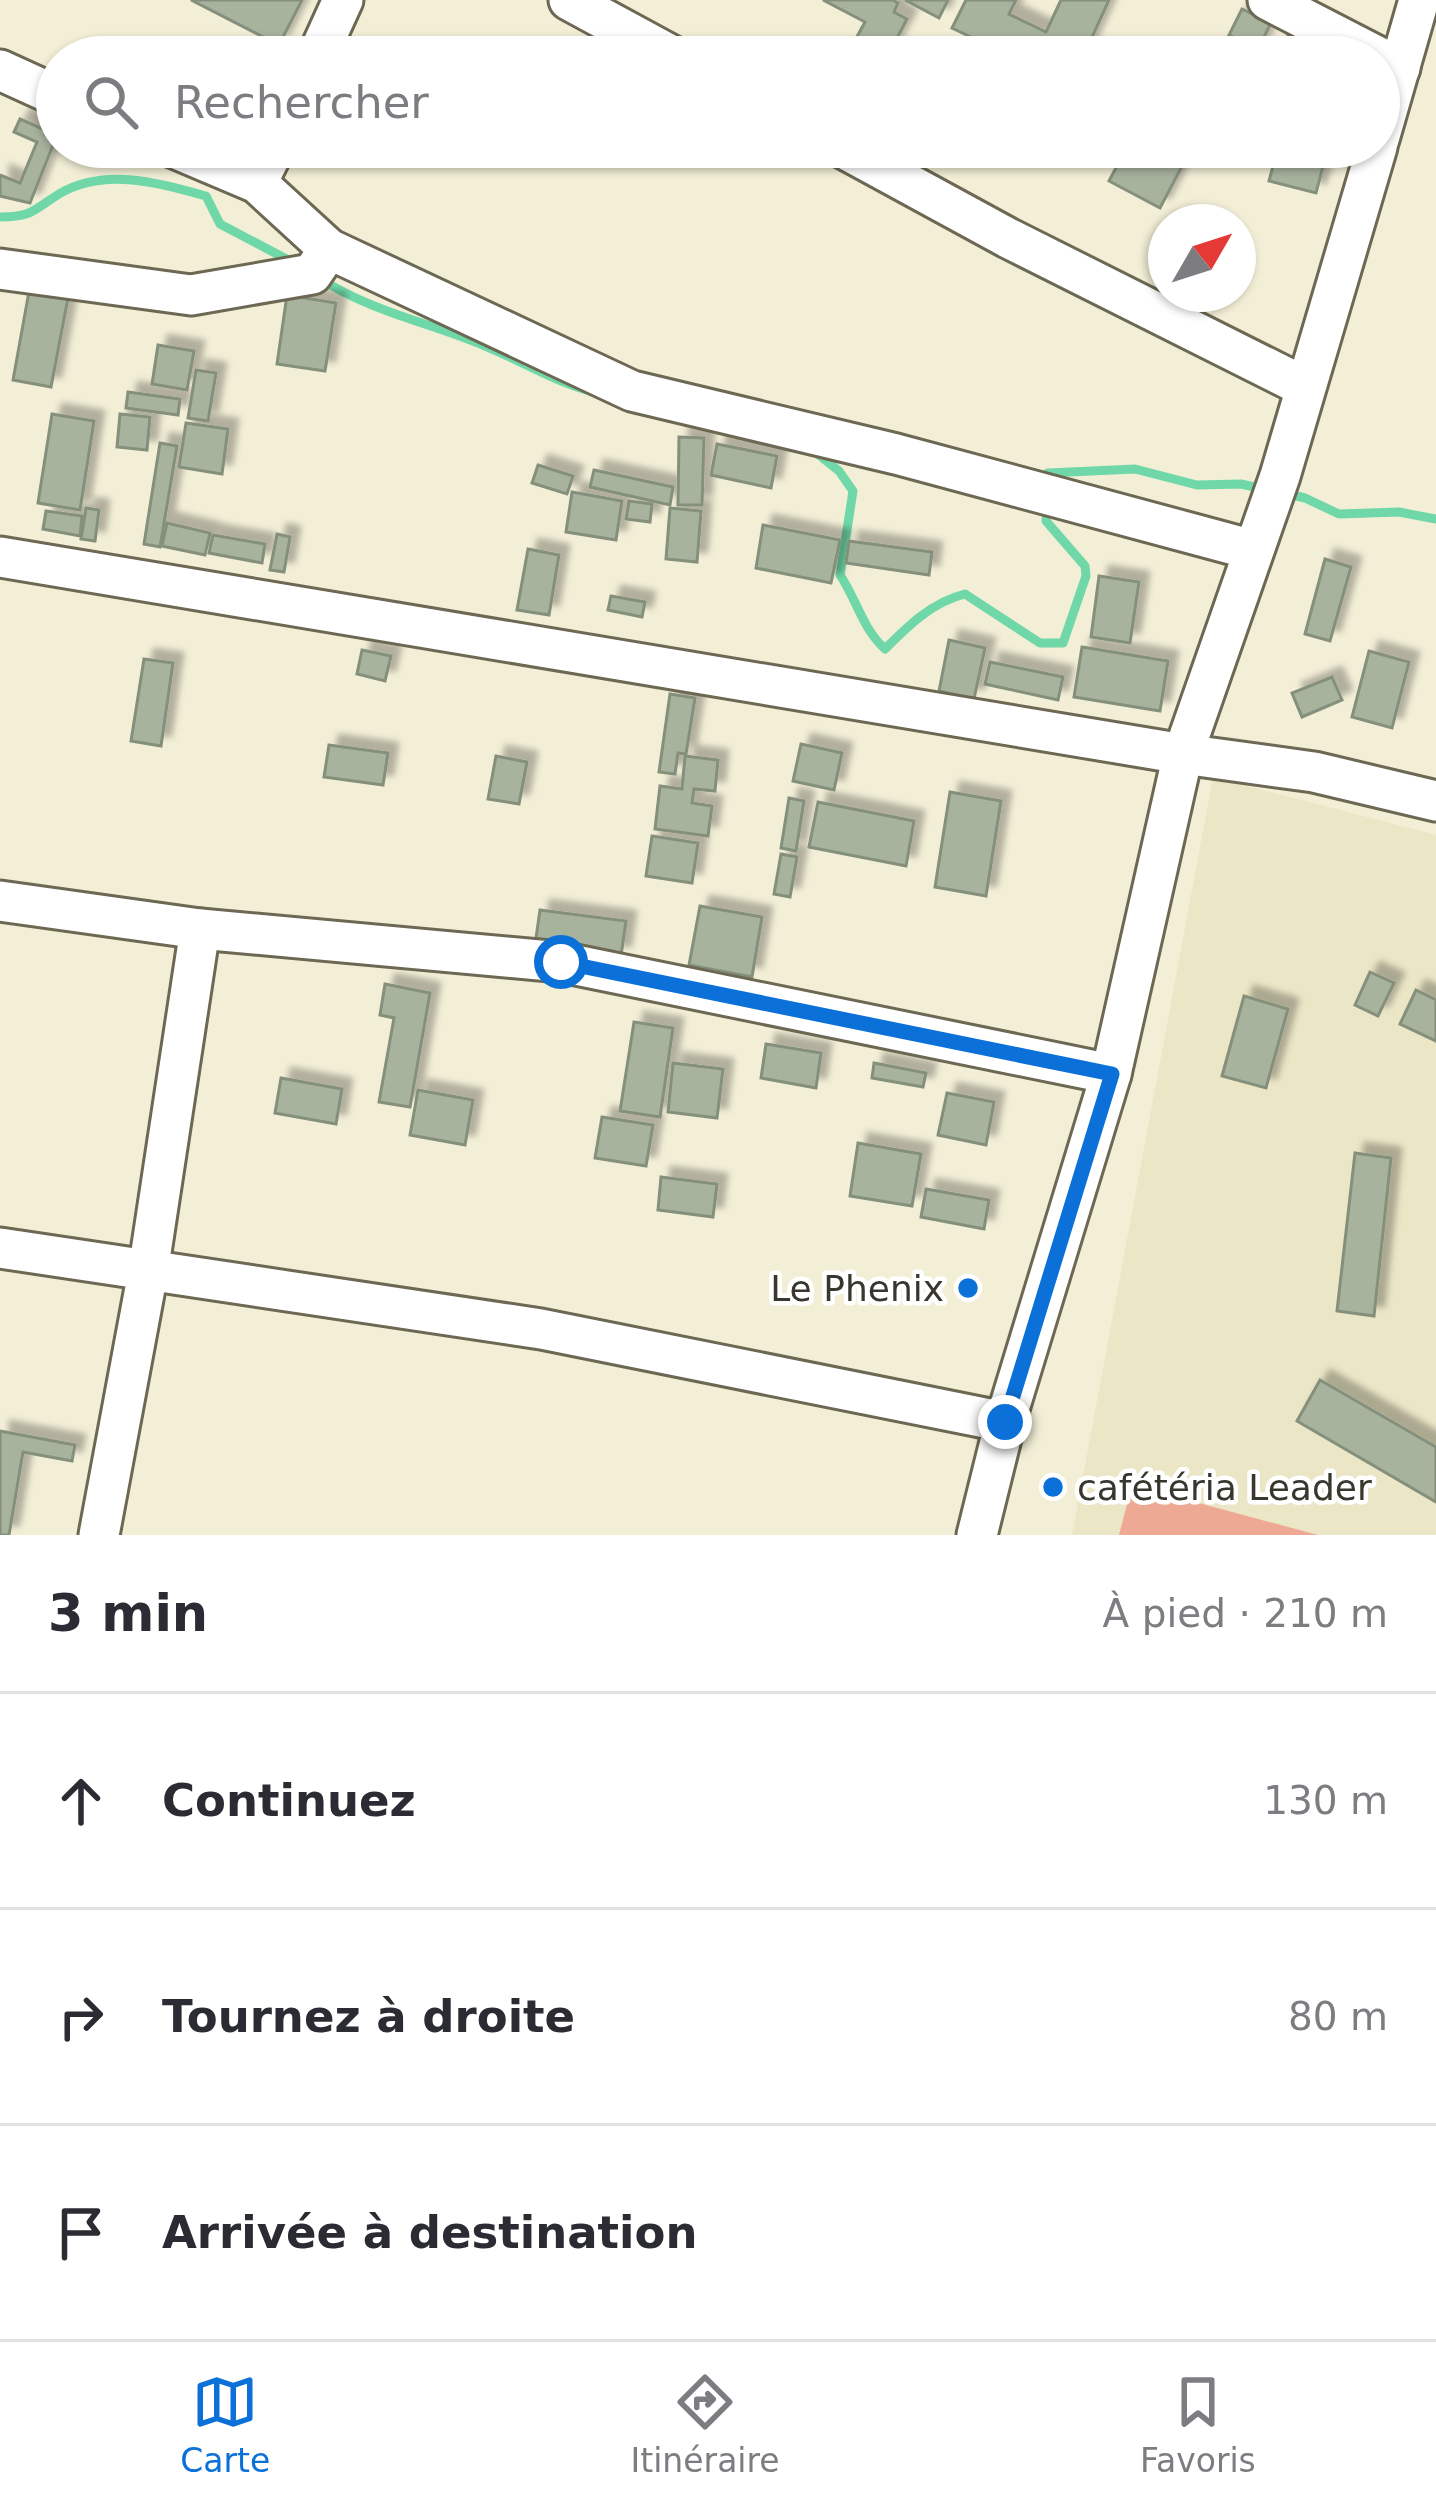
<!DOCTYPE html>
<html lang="fr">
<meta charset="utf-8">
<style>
:root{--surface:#fff;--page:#f2f2f3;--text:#2b2b33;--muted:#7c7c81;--line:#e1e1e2;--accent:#0b71d9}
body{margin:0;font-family:"DejaVu Sans",sans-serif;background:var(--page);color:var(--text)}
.compass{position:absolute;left:1148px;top:204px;width:108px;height:108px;border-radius:50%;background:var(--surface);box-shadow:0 3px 9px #0004;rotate:51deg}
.stop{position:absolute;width:36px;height:36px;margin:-27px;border:9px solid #0b71d9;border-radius:50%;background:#fff}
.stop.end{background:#0b71d9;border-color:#fff;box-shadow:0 3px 12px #0008}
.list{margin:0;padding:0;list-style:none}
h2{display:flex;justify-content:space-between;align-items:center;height:156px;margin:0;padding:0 48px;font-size:51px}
h2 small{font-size:39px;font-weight:400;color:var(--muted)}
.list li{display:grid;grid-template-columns:78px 1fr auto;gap:36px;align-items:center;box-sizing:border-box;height:216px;padding:0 48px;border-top:3px solid var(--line)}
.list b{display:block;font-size:45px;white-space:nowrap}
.list em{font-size:39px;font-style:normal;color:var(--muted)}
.icon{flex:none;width:66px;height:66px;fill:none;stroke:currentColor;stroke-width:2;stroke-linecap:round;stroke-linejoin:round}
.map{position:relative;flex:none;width:1436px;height:1535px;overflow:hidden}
.search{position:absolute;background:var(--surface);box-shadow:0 3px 9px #0004;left:36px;right:36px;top:36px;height:132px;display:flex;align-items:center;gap:30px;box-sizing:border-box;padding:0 42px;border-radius:66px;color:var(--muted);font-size:45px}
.sheet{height:804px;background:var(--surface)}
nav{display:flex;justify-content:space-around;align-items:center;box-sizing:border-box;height:168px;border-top:3px solid var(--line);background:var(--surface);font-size:33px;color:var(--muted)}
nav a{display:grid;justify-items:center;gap:6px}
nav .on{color:var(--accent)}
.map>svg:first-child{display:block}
.built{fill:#ebe6c6}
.green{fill:#eea995}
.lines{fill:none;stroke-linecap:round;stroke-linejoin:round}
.stream{stroke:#70d8a8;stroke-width:9}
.building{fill:#a8b39e;stroke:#85907c;stroke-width:3;filter:url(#shadow)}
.minor-casing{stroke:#6c6853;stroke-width:45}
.minor{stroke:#fff;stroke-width:39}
.route{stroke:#0b71d9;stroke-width:15}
.poi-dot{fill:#0b71d9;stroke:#fff;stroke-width:4.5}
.labels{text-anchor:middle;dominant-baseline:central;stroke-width:9;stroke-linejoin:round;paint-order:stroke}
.poi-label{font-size:36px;fill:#38372d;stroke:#fff;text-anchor:end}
</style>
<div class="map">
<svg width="1436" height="1535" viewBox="0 0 1436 1535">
<defs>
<filter id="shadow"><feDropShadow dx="10" dy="-10" stdDeviation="3" flood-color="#0004"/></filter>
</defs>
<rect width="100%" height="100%" fill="#f3efd7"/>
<polygon class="built" points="1213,777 1436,835 1436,1535 1072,1535"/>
<polygon class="green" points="1132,1485 1318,1535 1119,1535"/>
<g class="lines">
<g class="stream">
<path d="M0,217c33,0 33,-7 59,-23 46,-27 99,-11 147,2l14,28 74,39"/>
<path d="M319,278c57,36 107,43 166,68 37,15 66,34 105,45"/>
<path d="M814,451l25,20 14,20 -13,84c17,25 22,53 45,74 23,-23 47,-47 80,-55l75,49h23l23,-67 -1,-10 -39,-45 1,-13"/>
<polyline points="1048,485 1048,473 1135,469 1197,485 1241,484 1268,490"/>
<polyline points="1284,493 1305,498 1339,514 1399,512 1436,519"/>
</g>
</g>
<g class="building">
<polygon points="191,0 302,0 279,45"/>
<polygon points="823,0 893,0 898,3 894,12 907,19 887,57 878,57 853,44 865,22"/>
<polygon points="905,0 948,0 939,18"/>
<polygon points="966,0 1016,0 1009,14 1046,32 1061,0 1109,0 1083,57 1013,57 952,28"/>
<polygon points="1242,9 1271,23 1258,49 1229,35"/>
<polygon points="1289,32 1333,57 1282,57"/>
<polygon points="20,119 57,135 30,203 0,196 0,175 20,183 37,142 14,132"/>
<polygon points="1127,147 1161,147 1173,153 1178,147 1189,153 1160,208 1109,181"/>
<polygon points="1278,147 1328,147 1316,193 1269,181"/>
<polygon points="30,286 69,293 51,387 13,380"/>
<polygon points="287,295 336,303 325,371 277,364"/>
<polygon points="158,345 194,351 187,390 152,384"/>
<polygon points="196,370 216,373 208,421 188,418"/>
<polygon points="128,392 180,399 178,415 126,408"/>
<polygon points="52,414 94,421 80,510 38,503"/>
<polygon points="120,414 150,417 147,450 117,447"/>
<polygon points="186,423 228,429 222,474 179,467"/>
<polygon points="679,437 704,438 702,505 678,505"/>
<polygon points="160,443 177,446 160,547 144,544"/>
<polygon points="717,444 777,456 771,488 711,475"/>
<polygon points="538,465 573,476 567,494 532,483"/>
<polygon points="594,470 673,487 670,505 590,487"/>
<polygon points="572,492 622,501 616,540 566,532"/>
<polygon points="629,501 652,504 650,522 626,519"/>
<polygon points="86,508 99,510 95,541 81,539"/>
<polygon points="670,508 701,511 697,562 666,559"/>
<polygon points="46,511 82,516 80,536 43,529"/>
<polygon points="167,523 210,533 205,555 162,546"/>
<polygon points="763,525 840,540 831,583 756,568"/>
<polygon points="277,534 290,537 284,572 270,570"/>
<polygon points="213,535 265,544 262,563 209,553"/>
<polygon points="849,541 932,552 929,575 846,563"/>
<polygon points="528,549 559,555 549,615 517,610"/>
<polygon points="1325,559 1351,567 1330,641 1305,634"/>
<polygon points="1099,576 1139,582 1130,643 1091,637"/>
<polygon points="611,596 645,602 642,617 608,610"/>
<polygon points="949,640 985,648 974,699 939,691"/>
<polygon points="1082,647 1168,661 1160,711 1074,697"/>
<polygon points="362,650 391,656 385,681 357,674"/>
<polygon points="1369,651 1409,662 1392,728 1352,717"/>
<polygon points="144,659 173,663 161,746 131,741"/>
<polygon points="990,662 1063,677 1058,700 985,684"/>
<polygon points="1332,677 1342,700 1302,717 1292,693"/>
<polygon points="670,694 695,698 686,754 678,753 675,774 659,772"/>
<polygon points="801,744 842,753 834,790 793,781"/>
<polygon points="329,745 388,753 383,785 324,777"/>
<polygon points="496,756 527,762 519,804 488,799"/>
<polygon points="685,756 718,760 715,791 694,789 692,803 712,806 708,836 655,829 660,786 682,789"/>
<polygon points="950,792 1001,801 986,896 935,887"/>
<polygon points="789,798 804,801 796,851 781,848"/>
<polygon points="818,802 914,821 906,866 809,847"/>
<polygon points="652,836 698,843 692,883 646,876"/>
<polygon points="781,854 797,857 790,897 774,894"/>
<polygon points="700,906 762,917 752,977 689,965"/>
<polygon points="540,910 626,921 621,956 535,945"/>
<polygon points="1370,972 1394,983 1378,1016 1355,1005"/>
<polygon points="385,984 430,993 410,1107 379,1102 394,1018 380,1015"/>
<polygon points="1416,990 1436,1000 1436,1041 1400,1024"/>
<polygon points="1244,996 1288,1009 1266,1088 1222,1076"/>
<polygon points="634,1022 673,1028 660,1117 620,1111"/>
<polygon points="766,1044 821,1053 816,1088 761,1078"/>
<polygon points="673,1063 723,1069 717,1118 668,1112"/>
<polygon points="874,1063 926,1073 923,1087 872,1078"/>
<polygon points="281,1078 342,1089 336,1124 275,1113"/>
<polygon points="418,1090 473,1100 465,1145 410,1135"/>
<polygon points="947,1093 994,1102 986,1145 938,1135"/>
<polygon points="602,1117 653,1125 646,1166 595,1158"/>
<polygon points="858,1143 921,1154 912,1206 850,1196"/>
<polygon points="1355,1153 1391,1158 1374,1316 1337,1311"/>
<polygon points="661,1177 717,1184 713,1217 658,1210"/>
<polygon points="926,1189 989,1200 984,1229 921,1217"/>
<polygon points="1320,1380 1436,1447 1436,1502 1297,1421"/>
<polygon points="0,1431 75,1445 72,1461 23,1452 9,1535 0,1535"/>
</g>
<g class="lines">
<g class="minor-casing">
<g id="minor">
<polyline points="569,0 674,57"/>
<polyline points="1268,0 1400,68"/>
<polyline points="317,57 343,0"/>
<polyline points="0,70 57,96"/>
<polyline points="1379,139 1419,0"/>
<polyline points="172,147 257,183 329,249 632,391 896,454 1253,550"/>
<polyline points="841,147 1008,238 1305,387"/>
<polyline points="257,183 275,147"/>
<polyline points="0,269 191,295 312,274 329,249"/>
<polyline points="0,557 1183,754 1314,772 1436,801"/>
<polyline points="0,901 200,929 561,962 1111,1074"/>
<polyline points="0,1248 541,1329 1005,1422"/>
<polyline points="99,1535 148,1272 200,929"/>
<polyline points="977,1535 1005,1422 1111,1074 1183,754 1280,476 1377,147"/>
</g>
</g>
<use href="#minor" class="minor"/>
</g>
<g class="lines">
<polyline class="route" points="561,962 1112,1074 1005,1422"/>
</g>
<g class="poi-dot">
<circle cx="968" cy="1288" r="12"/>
<circle cx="1053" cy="1487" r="12"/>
</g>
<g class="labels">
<g class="poi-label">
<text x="944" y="1288">Le Phenix</text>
<text x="1077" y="1487" text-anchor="start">cafétéria Leader</text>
</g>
</g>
</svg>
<svg class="compass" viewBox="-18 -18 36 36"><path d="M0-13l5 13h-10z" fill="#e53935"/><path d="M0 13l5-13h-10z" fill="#7c7c81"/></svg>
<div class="stop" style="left:561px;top:962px"></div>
<div class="stop end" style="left:1005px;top:1422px"></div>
<div class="search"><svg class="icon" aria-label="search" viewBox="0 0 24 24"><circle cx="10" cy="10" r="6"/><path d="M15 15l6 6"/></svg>Rechercher</div>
</div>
<section class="sheet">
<h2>3 min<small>À pied · 210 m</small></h2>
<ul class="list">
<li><svg class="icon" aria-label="ahead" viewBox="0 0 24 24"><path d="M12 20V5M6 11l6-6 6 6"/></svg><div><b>Continuez</b></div><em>130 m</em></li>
<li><svg class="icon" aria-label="right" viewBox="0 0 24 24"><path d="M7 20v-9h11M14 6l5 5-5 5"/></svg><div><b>Tournez à droite</b></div><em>80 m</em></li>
<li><svg class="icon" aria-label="arrive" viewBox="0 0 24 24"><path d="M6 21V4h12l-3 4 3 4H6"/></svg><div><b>Arrivée à destination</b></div></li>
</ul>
</section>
<nav>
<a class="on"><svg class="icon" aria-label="map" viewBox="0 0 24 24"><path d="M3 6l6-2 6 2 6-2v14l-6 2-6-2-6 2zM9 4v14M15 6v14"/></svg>Carte</a>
<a><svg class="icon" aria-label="directions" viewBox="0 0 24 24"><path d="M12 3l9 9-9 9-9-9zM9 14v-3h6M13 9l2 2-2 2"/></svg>Itinéraire</a>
<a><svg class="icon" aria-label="saved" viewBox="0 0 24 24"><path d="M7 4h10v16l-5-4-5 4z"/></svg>Favoris</a>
</nav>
